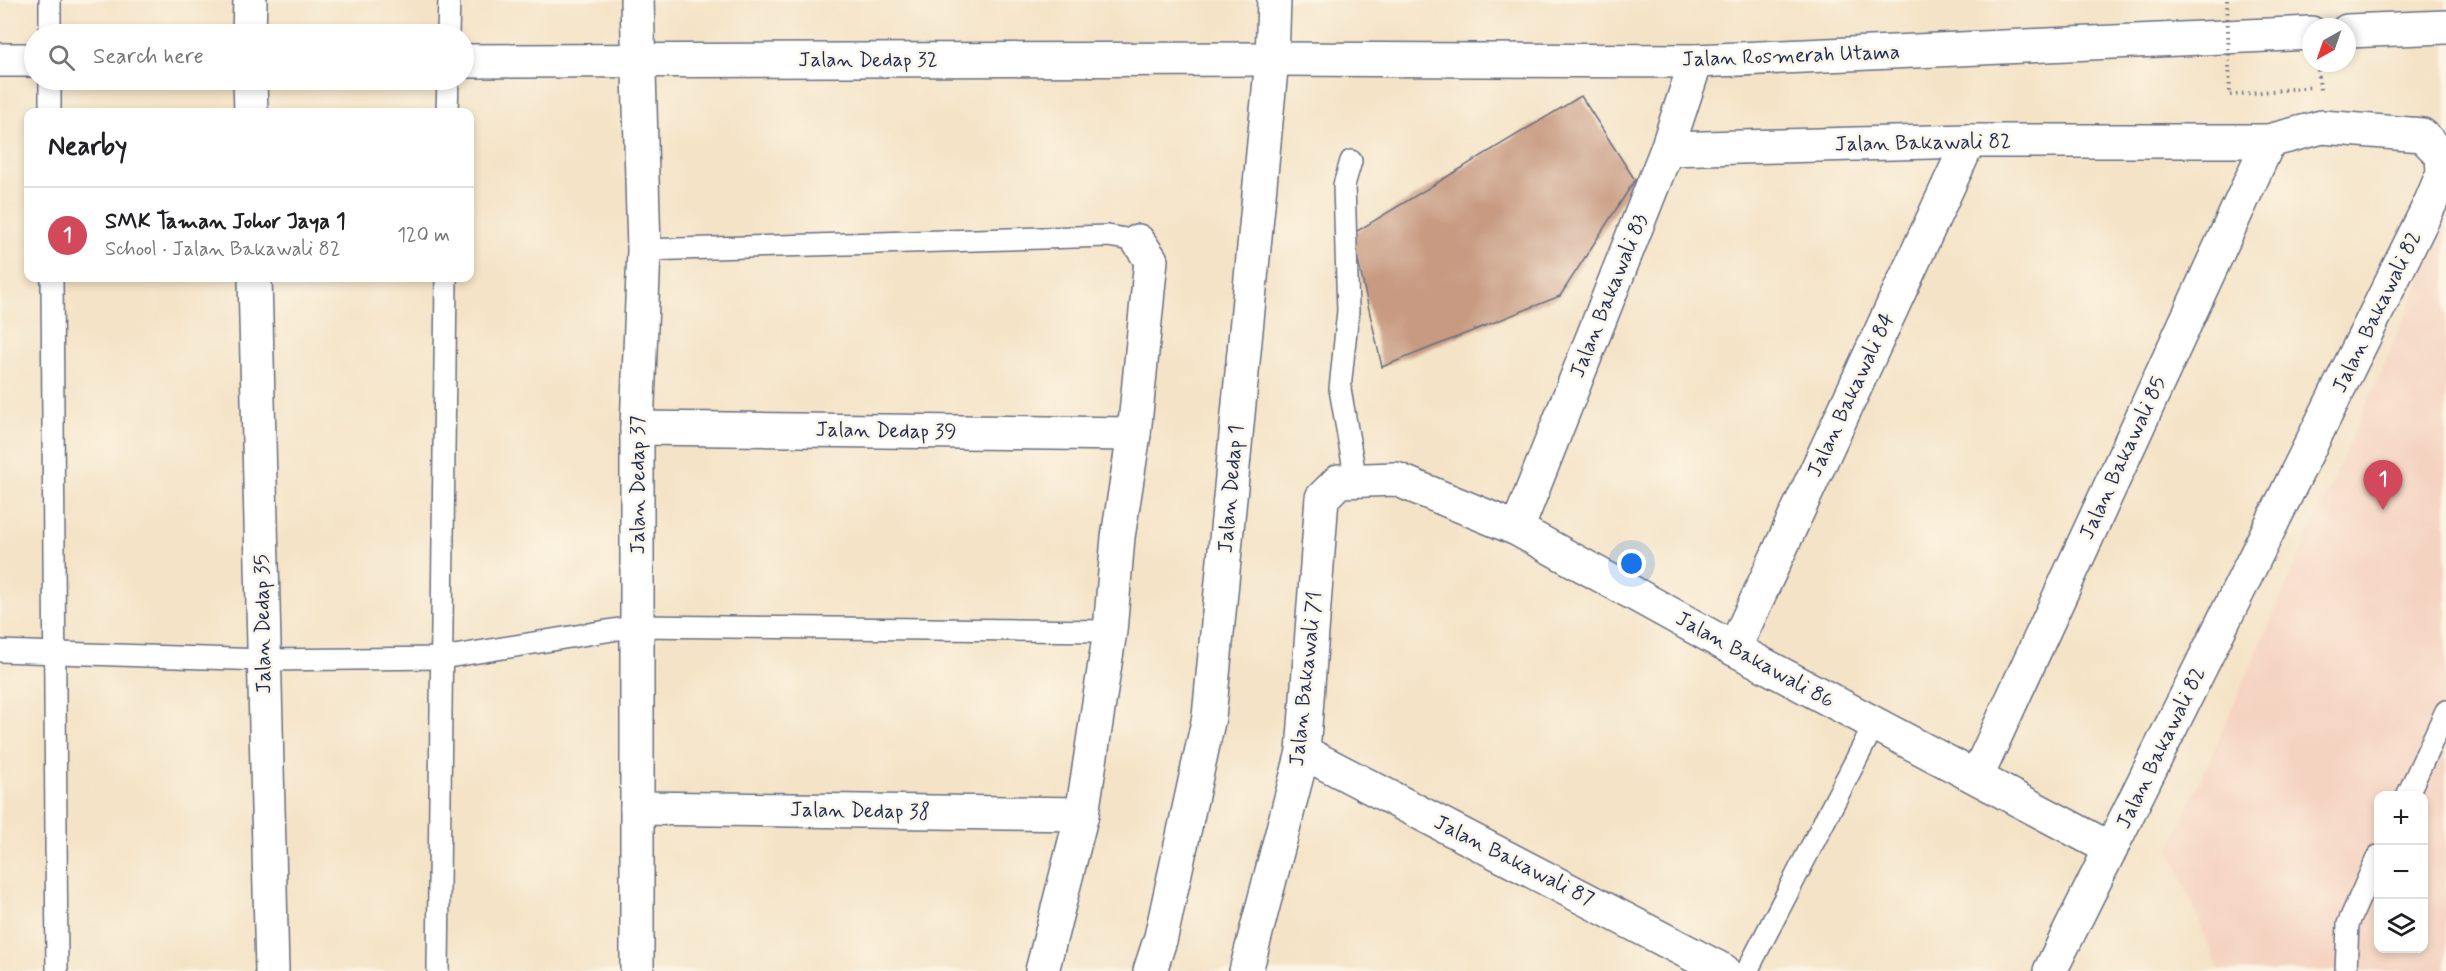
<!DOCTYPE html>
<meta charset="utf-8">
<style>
:root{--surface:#fff;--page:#f6f6f6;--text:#202124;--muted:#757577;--line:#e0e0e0;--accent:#d1495b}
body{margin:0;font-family:Mynerve,sans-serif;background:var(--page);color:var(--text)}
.controls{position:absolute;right:18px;bottom:18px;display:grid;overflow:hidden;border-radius:12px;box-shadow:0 3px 9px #0003}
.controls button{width:54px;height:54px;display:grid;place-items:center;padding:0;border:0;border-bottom:2px solid var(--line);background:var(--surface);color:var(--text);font:30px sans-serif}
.compass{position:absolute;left:2302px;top:18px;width:54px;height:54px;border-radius:50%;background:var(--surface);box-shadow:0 3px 9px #0003;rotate:220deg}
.you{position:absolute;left:1632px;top:564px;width:21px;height:21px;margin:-15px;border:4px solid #fff;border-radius:50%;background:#1a73e8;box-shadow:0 0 0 9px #1a73e833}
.badge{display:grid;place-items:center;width:39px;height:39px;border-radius:50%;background:var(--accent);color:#fff;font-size:20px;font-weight:700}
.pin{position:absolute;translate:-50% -50px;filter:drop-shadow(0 2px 3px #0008)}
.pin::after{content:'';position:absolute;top:32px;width:21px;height:18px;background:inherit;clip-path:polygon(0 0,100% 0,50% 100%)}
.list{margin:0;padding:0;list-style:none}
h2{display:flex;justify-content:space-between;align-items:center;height:78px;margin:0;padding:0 24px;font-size:26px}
h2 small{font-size:20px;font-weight:400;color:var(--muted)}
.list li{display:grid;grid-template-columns:39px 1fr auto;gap:18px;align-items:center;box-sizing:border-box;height:96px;padding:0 24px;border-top:2px solid var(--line)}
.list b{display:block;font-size:22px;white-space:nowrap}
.list p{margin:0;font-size:20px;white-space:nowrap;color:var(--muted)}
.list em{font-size:20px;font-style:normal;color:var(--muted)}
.icon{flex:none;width:33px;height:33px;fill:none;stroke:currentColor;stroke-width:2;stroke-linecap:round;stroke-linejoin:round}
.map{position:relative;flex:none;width:2446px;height:971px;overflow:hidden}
.search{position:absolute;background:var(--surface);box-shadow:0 3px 9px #0003;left:24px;top:24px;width:450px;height:66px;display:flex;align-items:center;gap:15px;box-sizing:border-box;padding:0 21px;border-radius:33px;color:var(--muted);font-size:22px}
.panel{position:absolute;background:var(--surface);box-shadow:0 3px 9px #0003;left:24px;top:108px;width:450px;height:174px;border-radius:12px}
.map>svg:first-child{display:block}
.built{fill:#f5d3c1;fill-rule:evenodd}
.building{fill:#c79a81}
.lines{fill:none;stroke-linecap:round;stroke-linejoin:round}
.lane-casing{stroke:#676e82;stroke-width:24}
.street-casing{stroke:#676e82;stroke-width:36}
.secondary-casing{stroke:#676e82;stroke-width:36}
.primary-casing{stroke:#676e82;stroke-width:36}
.path{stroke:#676e82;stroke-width:4;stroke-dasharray:1.5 4.5;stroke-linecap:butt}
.lane{stroke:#fff;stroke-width:21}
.street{stroke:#fff;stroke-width:33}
.secondary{stroke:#fff;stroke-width:33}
.primary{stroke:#fff;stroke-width:33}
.path-bridge{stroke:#676e82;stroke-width:4;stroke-dasharray:1.5 4.5;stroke-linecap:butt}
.labels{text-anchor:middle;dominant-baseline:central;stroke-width:5;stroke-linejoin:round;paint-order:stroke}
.street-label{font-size:21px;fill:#1b2f5e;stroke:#fcf5e5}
</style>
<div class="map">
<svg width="2446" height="971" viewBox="0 0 2446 971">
<rect width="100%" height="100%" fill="#fcf5e5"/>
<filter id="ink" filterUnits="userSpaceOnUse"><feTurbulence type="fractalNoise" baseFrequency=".0167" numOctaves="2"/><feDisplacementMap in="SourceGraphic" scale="12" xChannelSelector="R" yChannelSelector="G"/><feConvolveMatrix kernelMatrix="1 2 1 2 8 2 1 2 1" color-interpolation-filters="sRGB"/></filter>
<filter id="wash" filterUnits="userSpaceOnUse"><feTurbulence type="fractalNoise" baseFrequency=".008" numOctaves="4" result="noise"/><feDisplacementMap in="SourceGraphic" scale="24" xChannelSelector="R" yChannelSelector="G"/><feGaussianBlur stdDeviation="1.35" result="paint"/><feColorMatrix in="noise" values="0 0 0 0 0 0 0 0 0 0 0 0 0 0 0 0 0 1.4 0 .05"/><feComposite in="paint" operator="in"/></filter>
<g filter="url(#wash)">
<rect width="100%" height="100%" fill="#f4e3c6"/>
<path class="built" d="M2446,224v747h-227l-49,-122zM2378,796h46v152h-46z"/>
<g id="blocks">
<polygon class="building" points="1581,96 1635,180 1560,296 1382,367 1352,234"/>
</g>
</g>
<g filter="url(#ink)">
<use href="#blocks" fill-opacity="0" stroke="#676e82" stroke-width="1.5"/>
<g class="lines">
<g class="lane-casing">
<g id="lane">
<polyline points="50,34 50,0"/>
<polyline points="448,34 449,0"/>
<polyline points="50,80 50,112"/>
<polyline points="447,112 448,80"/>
<polyline points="1351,161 1344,185 1348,311 1340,389 1356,481"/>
<polyline points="644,250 1108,236 1138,241"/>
<polyline points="52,278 57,971"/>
<polyline points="0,651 264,660 442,658 637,626 1110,631"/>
<polyline points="2407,796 2446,711"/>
<polyline points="438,971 446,278"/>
<polyline points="1747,971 1874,725"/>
<polyline points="2346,971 2348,924 2378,856"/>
</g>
</g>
<g class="street-casing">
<g id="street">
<polyline points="637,0 644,250 637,428 637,971"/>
<polyline points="249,34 250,0"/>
<polyline points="250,80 251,112"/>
<polyline points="1667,149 1969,141 2269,141 2322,127 2422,135 2442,155 2443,173 2430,204 2050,971"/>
<polyline points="255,278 272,971"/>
<polyline points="637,428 1134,434"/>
<polyline points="1517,529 1667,149 1696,61"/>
<polyline points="1734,649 1969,141"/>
<polyline points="1303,752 1724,971"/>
<polyline points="1977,776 2269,141"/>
<polyline points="637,808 1082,814"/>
<polyline points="1042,971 1082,814 1110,631 1118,537 1134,434 1151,260 1138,241"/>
<polyline points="1246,971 1303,752 1322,498 1339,481 1396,479 1517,529 1734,649 2111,849"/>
</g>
</g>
<g class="secondary-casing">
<g id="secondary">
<polyline points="0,60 34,60"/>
<polyline points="464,61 1272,59"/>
<polyline points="1150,971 1161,937 1209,717 1272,59 1274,0"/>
</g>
</g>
<g class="primary-casing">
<g id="primary">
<polyline points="2347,31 2446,27"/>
<polyline points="1272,59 1696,61 2311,33"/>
</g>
</g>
<g class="path">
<polyline points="2318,70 2320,90"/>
<polyline points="2230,95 2313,87"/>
</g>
<use href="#lane" class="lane"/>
<use href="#street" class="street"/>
<use href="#secondary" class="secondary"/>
<use href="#primary" class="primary"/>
<polyline class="path-bridge" points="2227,0 2230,95"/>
</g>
</g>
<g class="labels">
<g class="street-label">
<text transform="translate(1791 56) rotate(-2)">Jalan Rosmerah Utama</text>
<text x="868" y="60">Jalan Dedap 32</text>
<text transform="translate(1923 143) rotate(-1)">Jalan Bakawali 82</text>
<text transform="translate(1609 296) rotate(-68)">Jalan Bakawali 83</text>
<text transform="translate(2377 312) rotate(-64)">Jalan Bakawali 82</text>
<text transform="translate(1851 395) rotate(-65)">Jalan Bakawali 84</text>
<text transform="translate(886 431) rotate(1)">Jalan Dedap 39</text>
<text transform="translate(2123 458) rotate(-65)">Jalan Bakawali 85</text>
<text transform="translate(638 485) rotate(-90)">Jalan Dedap 37</text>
<text transform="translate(1231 489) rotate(-85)">Jalan Dedap 1</text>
<text transform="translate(263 624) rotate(-91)">Jalan Dedap 35</text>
<text transform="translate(1755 660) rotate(29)">Jalan Bakawali 86</text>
<text transform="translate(1306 679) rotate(-84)">Jalan Bakawali 71</text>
<text transform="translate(2161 748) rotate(-64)">Jalan Bakawali 82</text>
<text transform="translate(860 811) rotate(1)">Jalan Dedap 38</text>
<text transform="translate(1514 861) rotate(27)">Jalan Bakawali 87</text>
</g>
</g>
</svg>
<div class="controls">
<button>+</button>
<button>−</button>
<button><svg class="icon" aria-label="layers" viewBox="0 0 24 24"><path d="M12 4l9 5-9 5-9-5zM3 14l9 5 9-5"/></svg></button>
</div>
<svg class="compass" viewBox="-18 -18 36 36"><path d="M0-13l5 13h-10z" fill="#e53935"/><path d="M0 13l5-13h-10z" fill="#757577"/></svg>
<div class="you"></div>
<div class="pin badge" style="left:2383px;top:510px">1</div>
<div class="search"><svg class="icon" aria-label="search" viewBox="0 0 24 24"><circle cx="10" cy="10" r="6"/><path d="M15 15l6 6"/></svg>Search here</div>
<section class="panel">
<h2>Nearby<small></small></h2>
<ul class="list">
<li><span class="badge">1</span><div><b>SMK Taman Johor Jaya 1</b><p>School · Jalan Bakawali 82</p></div><em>120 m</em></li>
</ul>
</section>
</div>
